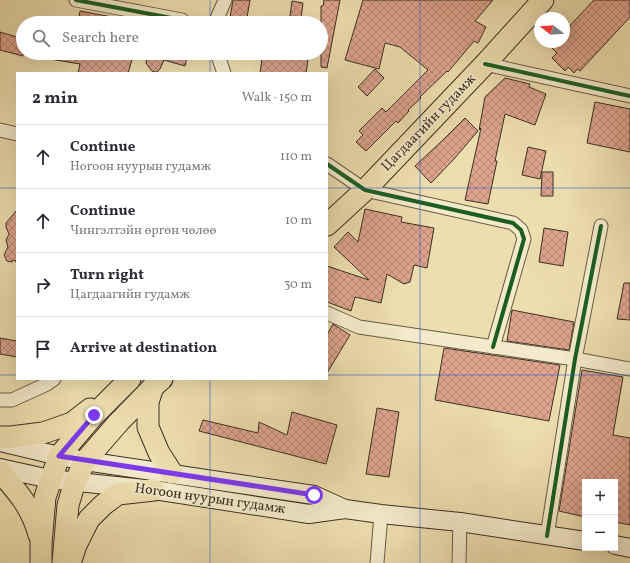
<!DOCTYPE html>
<meta charset="utf-8">
<style>
:root{--surface:#fff;--page:#f2f2f3;--text:#2b2b33;--muted:#7c7c81;--line:#e1e1e2}
body{margin:0;font-family:Vollkorn,serif;background:var(--page);color:var(--text)}
.controls{position:absolute;right:12px;bottom:12px;display:grid;overflow:hidden;border-radius:0px;box-shadow:0 4px 16px #0002}
.controls button{width:36px;height:36px;display:grid;place-items:center;padding:0;border:0;border-bottom:1px solid var(--line);background:var(--surface);color:var(--text);font:20px sans-serif}
.compass{position:absolute;left:534px;top:12px;width:36px;height:36px;border-radius:50%;background:var(--surface);box-shadow:0 4px 16px #0002;rotate:287deg}
.stop{position:absolute;width:12px;height:12px;margin:-9px;border:3px solid #7c3aed;border-radius:50%;background:#fff}
.stop.end{background:#7c3aed;border-color:#fff;box-shadow:0 1px 4px #0008}
.list{margin:0;padding:0;list-style:none}
h2{display:flex;justify-content:space-between;align-items:center;height:52px;margin:0;padding:0 16px;font-size:17px}
h2 small{font-size:13px;font-weight:400;color:var(--muted)}
.list li{display:grid;grid-template-columns:26px 1fr auto;gap:12px;align-items:center;box-sizing:border-box;height:64px;padding:0 16px;border-top:1px solid var(--line)}
.list b{display:block;font-size:15px;white-space:nowrap}
.list p{margin:0;font-size:13px;white-space:nowrap;color:var(--muted)}
.list em{font-size:13px;font-style:normal;color:var(--muted)}
.icon{flex:none;width:22px;height:22px;fill:none;stroke:currentColor;stroke-width:2;stroke-linecap:round;stroke-linejoin:round}
.map{position:relative;flex:none;width:630px;height:563px;overflow:hidden}
.search{position:absolute;background:var(--surface);box-shadow:0 4px 16px #0002;left:16px;top:16px;width:312px;height:44px;display:flex;align-items:center;gap:10px;box-sizing:border-box;padding:0 14px;border-radius:22px;color:var(--muted);font-size:15px}
.panel{position:absolute;background:var(--surface);box-shadow:0 4px 16px #0002;left:16px;top:72px;width:312px;height:308px;border-radius:0px}
.map>svg:first-child{display:block}
.building{fill:url(#building-cross-hatch);stroke:#3c3022}
.lines{fill:none;stroke-linecap:round;stroke-linejoin:round}
.street-casing{stroke:#685c45;stroke-width:15}
.secondary-casing{stroke:#3c3022;stroke-width:20}
.primary-casing{stroke:#3c3022;stroke-width:23}
.street{stroke:#f3eacb;stroke-width:13}
.secondary{stroke:#f3eacb;stroke-width:18}
.primary{stroke:#eddeaf;stroke-width:21}
.cycleway-casing{stroke:#f3eacb;stroke-width:6}
.cycleway{stroke:#1b5e20;stroke-width:4}
.route{stroke:#7c3aed;stroke-width:5}
.grid{fill:none;stroke:#1d4ed8;stroke-width:1;stroke-opacity:0.55}
.labels{text-anchor:middle;dominant-baseline:central;stroke-width:3;stroke-linejoin:round;paint-order:stroke}
.street-label{font-size:14px;fill:#3c3022;stroke:#f3eacb}
</style>
<div class="map">
<svg width="630" height="563" viewBox="0 0 630 563">
<defs>
<pattern id="building-cross-hatch" width="8" height="8" patternUnits="userSpaceOnUse"><rect width="8" height="8" fill="#dea48e"/><path d="M0 0l8 8M0 8l8-8" fill="none" stroke="#b58674"/></pattern>
</defs>
<rect width="100%" height="100%" fill="#eddeaf"/>
<filter id="stains"><feTurbulence type="fractalNoise" baseFrequency=".005" numOctaves="4"/><feColorMatrix values="0 0 0 0 .2 0 0 0 0 .09 0 0 0 0 .02 0 0 0 .5 -.17"/></filter>
<radialGradient id="worn" r=".72"><stop offset=".6" stop-color="#630" stop-opacity="0"/><stop offset="1" stop-color="#630" stop-opacity=".3"/></radialGradient>
<g class="building">
<polygon points="233,0 250,0 246,23 229,23"/>
<polygon points="324,0 340,0 327,68 321,67 321,6 323,6"/>
<polygon points="363,0 493,0 475,21 486,27 478,43 474,41 448,72 447,71 420,97 421,98 408,110 409,111 398,123 396,121 366,151 356,142 363,135 359,131 382,108 386,112 428,70 400,47 385,43 379,69 345,60"/>
<polygon points="594,0 630,0 630,17 580,71 577,69 574,73 568,67 565,71 552,58 557,53 546,42 564,42 564,32"/>
<polygon points="292,1 303,3 301,18 290,16"/>
<polygon points="80,11 112,17 112,23 78,23"/>
<polygon points="0,32 23,39 23,56 0,50"/>
<polygon points="51,53 134,53 128,73 78,73 80,64 50,59"/>
<polygon points="148,53 188,53 185,66 164,60 160,69 157,72 154,72 152,71 146,63"/>
<polygon points="263,53 309,53 306,73 260,73"/>
<polygon points="375,69 384,78 367,96 358,87"/>
<polygon points="505,78 530,84 529,87 546,94 535,125 505,114 495,161 497,161 488,204 465,200 481,128 479,130 485,97"/>
<polygon points="595,102 630,109 630,152 587,143"/>
<polygon points="465,118 478,131 454,159 431,183 415,166 445,138"/>
<polygon points="528,147 546,151 540,179 522,175"/>
<polygon points="542,172 553,172 553,196 541,196"/>
<polygon points="365,209 402,217 401,222 434,228 427,268 414,265 410,282 404,284 387,274 381,303 355,297 351,311 327,302 327,266 369,280 334,247 348,232 358,242"/>
<polygon points="17,210 17,264 15,260 11,262 7,261 4,255 8,247 6,240 9,234 6,227 6,223"/>
<polygon points="544,228 568,232 563,266 539,262"/>
<polygon points="624,283 630,283 630,320 617,319"/>
<polygon points="512,310 574,322 569,350 507,341"/>
<polygon points="333,324 350,335 327,373 327,335"/>
<polygon points="0,338 17,341 17,357 0,354"/>
<polygon points="444,348 560,365 549,421 435,400"/>
<polygon points="582,370 623,377 613,435 630,438 630,525 615,522 615,482 585,482 585,517 559,511"/>
<polygon points="377,408 399,412 389,477 366,474"/>
<polygon points="292,412 337,425 326,464 199,431 203,420 258,433 259,422 287,435"/>
</g>
<g class="lines">
<g class="street-casing">
<g id="street">
<polyline points="76,0 182,20"/>
<polyline points="215,23 225,0"/>
<polyline points="217,53 224,73"/>
<polyline points="485,64 630,96"/>
<polyline points="0,130 17,134"/>
<polyline points="327,164 365,190 513,223 521,230 524,239 493,347"/>
<polyline points="327,313 359,327 575,359 630,369"/>
<polyline points="0,400 12,400 47,384 54,379"/>
<polyline points="547,536 575,359 601,226"/>
<polyline points="377,563 381,514"/>
<polyline points="459,563 460,522"/>
</g>
</g>
<g class="secondary-casing">
<g id="secondary">
<polyline points="0,442 59,456 85,461 314,495 345,509 381,514 460,522 585,541"/>
<polyline points="0,468 50,479 154,490 309,514 345,509"/>
<polyline points="615,545 630,548"/>
</g>
</g>
<g class="primary-casing">
<g id="primary">
<polyline points="327,225 365,190 485,64 543,0"/>
<polyline points="153,387 148,402 148,427 159,453 172,473"/>
<polyline points="0,437 11,437 43,433 72,423 90,409"/>
<path d="M0,472c18,20 32,36 39,63"/>
<polyline points="41,563 41,544 45,497 59,456 94,415 130,379"/>
<polyline points="63,563 68,505 75,482 85,461 119,422 153,387 162,379"/>
<polyline points="70,563 76,545 89,519 103,505 118,494 154,490"/>
</g>
</g>
<use href="#street" class="street"/>
<use href="#secondary" class="secondary"/>
<use href="#primary" class="primary"/>
<g class="cycleway-casing">
<g id="cycleway">
<polyline points="76,0 182,20"/>
<polyline points="485,64 630,96"/>
<polyline points="327,164 365,190 513,223 521,230 524,239 493,347"/>
<polyline points="547,536 575,359 601,226"/>
</g>
</g>
<use href="#cycleway" class="cycleway"/>
</g>
<g class="lines">
<polyline class="route" points="94,415 59,456 314,495"/>
</g>
<path class="grid" d="M210,0v23M420,0v563M210,53v20M0,188h17M327,188h303M0,375h17M327,375h303M210,379v184"/>
<g class="labels">
<g class="street-label">
<text transform="translate(429 123) rotate(-46)">Цагдаагийн гудамж</text>
<text transform="translate(210 499) rotate(8)">Ногоон нуурын гудамж</text>
</g>
</g>
<rect width="100%" height="100%" filter="url(#stains)"/>
<rect width="100%" height="100%" fill="url(#worn)"/>
</svg>
<div class="controls">
<button>+</button>
<button>−</button>
</div>
<svg class="compass" viewBox="-18 -18 36 36"><path d="M0-13l5 13h-10z" fill="#e53935"/><path d="M0 13l5-13h-10z" fill="#7c7c81"/></svg>
<div class="stop" style="left:314px;top:495px"></div>
<div class="stop end" style="left:94px;top:415px"></div>
<div class="search"><svg class="icon" aria-label="search" viewBox="0 0 24 24"><circle cx="10" cy="10" r="6"/><path d="M15 15l6 6"/></svg>Search here</div>
<section class="panel">
<h2>2 min<small>Walk · 150 m</small></h2>
<ul class="list">
<li><svg class="icon" aria-label="ahead" viewBox="0 0 24 24"><path d="M12 20V5M6 11l6-6 6 6"/></svg><div><b>Continue</b><p>Ногоон нуурын гудамж</p></div><em>110 m</em></li>
<li><svg class="icon" aria-label="ahead" viewBox="0 0 24 24"><path d="M12 20V5M6 11l6-6 6 6"/></svg><div><b>Continue</b><p>Чингэлтэйн өргөн чөлөө</p></div><em>10 m</em></li>
<li><svg class="icon" aria-label="right" viewBox="0 0 24 24"><path d="M7 20v-9h11M14 6l5 5-5 5"/></svg><div><b>Turn right</b><p>Цагдаагийн гудамж</p></div><em>30 m</em></li>
<li><svg class="icon" aria-label="arrive" viewBox="0 0 24 24"><path d="M6 21V4h12l-3 4 3 4H6"/></svg><div><b>Arrive at destination</b></div></li>
</ul>
</section>
</div>
